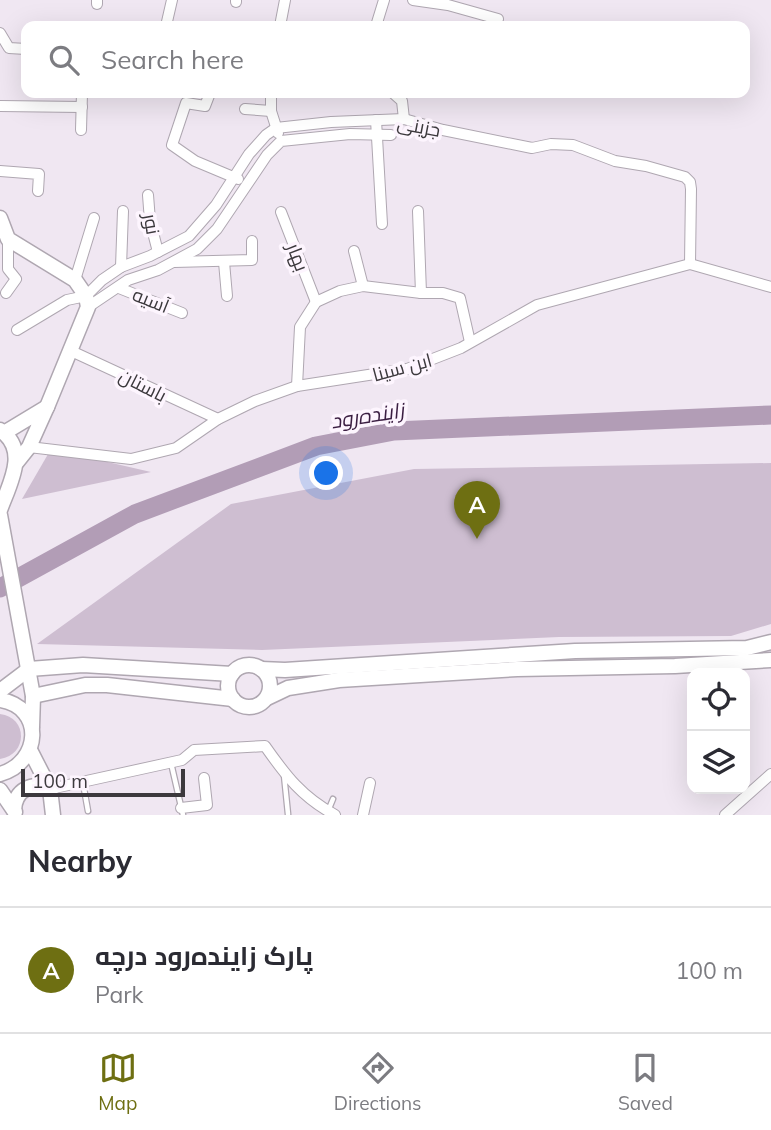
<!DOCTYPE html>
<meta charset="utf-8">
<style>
:root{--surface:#fff;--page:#f2f2f3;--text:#2b2b33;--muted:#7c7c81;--line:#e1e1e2;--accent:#6e6f12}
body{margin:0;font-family:Mulish,Cairo,sans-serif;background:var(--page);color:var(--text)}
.controls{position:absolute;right:21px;bottom:21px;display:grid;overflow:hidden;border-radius:14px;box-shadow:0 7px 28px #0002}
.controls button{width:63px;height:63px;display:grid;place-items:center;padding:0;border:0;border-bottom:2px solid var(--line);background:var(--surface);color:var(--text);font:35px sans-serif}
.scale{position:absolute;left:21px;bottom:18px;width:164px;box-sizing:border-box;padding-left:7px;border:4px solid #3c393d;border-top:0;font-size:19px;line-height:24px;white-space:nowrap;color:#3c393d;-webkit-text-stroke:5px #fdf5fe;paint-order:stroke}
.you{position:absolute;left:327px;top:474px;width:24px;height:24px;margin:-18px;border:5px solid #fff;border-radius:50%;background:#1a73e8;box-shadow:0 0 0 10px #1a73e833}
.badge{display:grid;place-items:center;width:46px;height:46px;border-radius:50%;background:var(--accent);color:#fff;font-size:23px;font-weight:700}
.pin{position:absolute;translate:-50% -58px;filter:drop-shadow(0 2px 4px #0008)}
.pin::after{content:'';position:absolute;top:37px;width:24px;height:21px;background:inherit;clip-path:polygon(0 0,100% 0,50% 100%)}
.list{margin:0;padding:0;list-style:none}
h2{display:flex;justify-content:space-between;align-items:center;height:91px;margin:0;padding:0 28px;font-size:30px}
h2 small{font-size:23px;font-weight:400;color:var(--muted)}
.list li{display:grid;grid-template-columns:46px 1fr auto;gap:21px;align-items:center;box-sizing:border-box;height:126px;padding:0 28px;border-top:2px solid var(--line)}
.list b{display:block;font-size:26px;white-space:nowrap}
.list p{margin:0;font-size:23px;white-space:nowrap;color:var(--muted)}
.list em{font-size:23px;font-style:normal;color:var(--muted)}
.icon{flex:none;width:38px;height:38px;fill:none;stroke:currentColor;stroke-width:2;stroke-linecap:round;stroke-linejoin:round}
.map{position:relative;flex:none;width:771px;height:815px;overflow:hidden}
.search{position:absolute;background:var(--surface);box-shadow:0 7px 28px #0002;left:21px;right:21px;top:21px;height:77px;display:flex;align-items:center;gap:18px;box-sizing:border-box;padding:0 24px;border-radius:14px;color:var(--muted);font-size:26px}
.sheet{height:217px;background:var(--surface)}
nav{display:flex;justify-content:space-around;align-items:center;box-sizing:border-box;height:98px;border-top:2px solid var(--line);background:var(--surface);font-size:19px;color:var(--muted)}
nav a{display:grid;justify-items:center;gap:4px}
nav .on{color:var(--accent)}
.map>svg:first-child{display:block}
.green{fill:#cebed1}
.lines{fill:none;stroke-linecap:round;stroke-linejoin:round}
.river{stroke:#b29db6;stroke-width:19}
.lane-casing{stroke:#afa7b1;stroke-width:7}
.street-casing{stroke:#afa7b1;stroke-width:12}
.secondary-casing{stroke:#afa7b1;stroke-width:17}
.lane{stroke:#fff;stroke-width:4.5}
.street{stroke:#fff;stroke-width:10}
.secondary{stroke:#fff;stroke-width:14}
.labels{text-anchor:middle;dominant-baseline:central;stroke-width:7;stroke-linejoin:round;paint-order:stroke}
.street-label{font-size:19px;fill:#3c393d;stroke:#fdf5fe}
.water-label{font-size:21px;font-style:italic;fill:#3b1e42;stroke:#fdf5fe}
</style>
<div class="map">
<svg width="771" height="815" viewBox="0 0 771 815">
<rect width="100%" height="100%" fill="#f0e7f2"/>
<g class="green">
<polygon points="51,449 151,472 22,499"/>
<polygon points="771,463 771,624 731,636 559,637 262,650 37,644 231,504 414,469"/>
<path d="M0,714c28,3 28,41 0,45z"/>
</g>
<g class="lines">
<polyline class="river" points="0,588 135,514 316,446 394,431 771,415"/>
<g class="lane-casing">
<g id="lane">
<polyline points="171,763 183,815"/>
<polyline points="284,775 288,814"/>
<polyline points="83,783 88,811"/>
<polyline points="328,811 333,799"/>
</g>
</g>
<g class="street-casing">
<g id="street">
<polyline points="97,0 97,4"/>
<polyline points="236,0 236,2"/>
<polyline points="413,0 448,5 498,19"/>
<polyline points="166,26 172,0"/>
<polyline points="280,26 285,0"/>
<polyline points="376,26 384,0"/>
<polyline points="0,33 9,48 26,49"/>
<polyline points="210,93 205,106 186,103 172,145 195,161 238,179"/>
<polyline points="271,93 271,111 278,133"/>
<polyline points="393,93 402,101 404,119"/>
<polyline points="0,106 82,107"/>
<polyline points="245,109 271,111"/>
<polyline points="376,120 382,224"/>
<polyline points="81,130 82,93"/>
<polyline points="0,171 39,174 38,191"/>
<polyline points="148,195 150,221 158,252"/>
<polyline points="418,211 421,293"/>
<polyline points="281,212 316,302"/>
<polyline points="354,251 363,286"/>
<polyline points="174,262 252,260 252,241"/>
<polyline points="224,262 227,296"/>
<polyline points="121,267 123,211"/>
<polyline points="75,280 94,218"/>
<polyline points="119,288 182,313"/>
<polyline points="6,293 16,279 8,269 8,239"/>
<polyline points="88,307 128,280 158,270 197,249 217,229 267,155 281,141 350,134 391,135"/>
<polyline points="17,330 67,300 86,296 102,280 121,267 150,256 189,236 216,205 249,154 266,135 276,128 331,122 404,119 443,130 532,148 551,144 573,145 615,161 646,166 685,177 690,182 691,189 690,264"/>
<polyline points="69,350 218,419"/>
<polyline points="297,386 300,327 316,302 340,291 363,286 421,293 443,293 460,298 470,342"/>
<polyline points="29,447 131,459 176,448 218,419 255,401 297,386 407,369 461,348 537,305 690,264 771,287"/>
<path d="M50,789l132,-29 12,-10 71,-4c21,30 37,51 70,69"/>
<polyline points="181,808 207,805 204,778"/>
<polyline points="363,815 370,783"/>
<polyline points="725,815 771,774"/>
</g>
</g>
<g class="secondary-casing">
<g id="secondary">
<polyline points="0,218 8,239 75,280 86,296 88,307 47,407"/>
<path d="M0,430c30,20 9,55 0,80"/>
<polyline points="4,433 47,407 29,447 17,462"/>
<polyline points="0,515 33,696 32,727"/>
<circle cx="249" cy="686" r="21"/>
<polyline points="261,669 285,670 575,651 747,648 771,642"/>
<polyline points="0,691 29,669 83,665 232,674"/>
<polyline points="33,696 85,685 107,685 233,699"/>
<polyline points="267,698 288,688 339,680 517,669 675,666 771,660"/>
<path d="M0,700c45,7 41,63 0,74"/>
<polyline points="30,750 50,789 53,815"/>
<polyline points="0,790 15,812"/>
<path d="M14,810c1,-20 18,-29 36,-21"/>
</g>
</g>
<use href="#lane" class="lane"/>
<use href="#street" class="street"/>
<use href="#secondary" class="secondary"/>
</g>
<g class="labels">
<g class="street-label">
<text transform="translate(419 126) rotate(11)">جزینی</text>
<text transform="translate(152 224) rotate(80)">نور</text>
<text transform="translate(298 257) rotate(69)">بهار</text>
<text transform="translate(151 300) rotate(22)">آسیه</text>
<text transform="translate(402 367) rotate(-15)">ابن سینا</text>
<text transform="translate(143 385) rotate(27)">باستان</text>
</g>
<g class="water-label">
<text transform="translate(367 415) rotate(-9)">زاینده‌رود</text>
</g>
</g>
</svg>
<div class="controls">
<button><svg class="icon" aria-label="locate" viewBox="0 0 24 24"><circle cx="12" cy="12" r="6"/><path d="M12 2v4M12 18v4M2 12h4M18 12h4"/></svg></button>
<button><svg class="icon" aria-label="layers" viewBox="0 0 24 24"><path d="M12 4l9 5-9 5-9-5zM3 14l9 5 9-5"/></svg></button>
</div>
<div class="scale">100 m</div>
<div class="you"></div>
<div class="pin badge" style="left:477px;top:539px">A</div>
<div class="search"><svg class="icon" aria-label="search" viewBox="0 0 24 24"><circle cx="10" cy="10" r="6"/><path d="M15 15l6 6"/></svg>Search here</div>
</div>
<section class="sheet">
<h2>Nearby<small></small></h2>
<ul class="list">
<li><span class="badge">A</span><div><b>پارک زاینده‌رود درچه</b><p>Park</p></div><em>100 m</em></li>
</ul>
</section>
<nav>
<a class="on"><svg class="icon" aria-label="map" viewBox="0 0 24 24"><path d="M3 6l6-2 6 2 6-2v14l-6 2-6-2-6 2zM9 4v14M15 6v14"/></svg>Map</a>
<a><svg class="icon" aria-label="directions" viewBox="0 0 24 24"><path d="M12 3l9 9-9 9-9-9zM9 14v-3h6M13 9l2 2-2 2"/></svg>Directions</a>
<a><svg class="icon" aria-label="saved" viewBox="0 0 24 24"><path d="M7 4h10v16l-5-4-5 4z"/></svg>Saved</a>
</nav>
